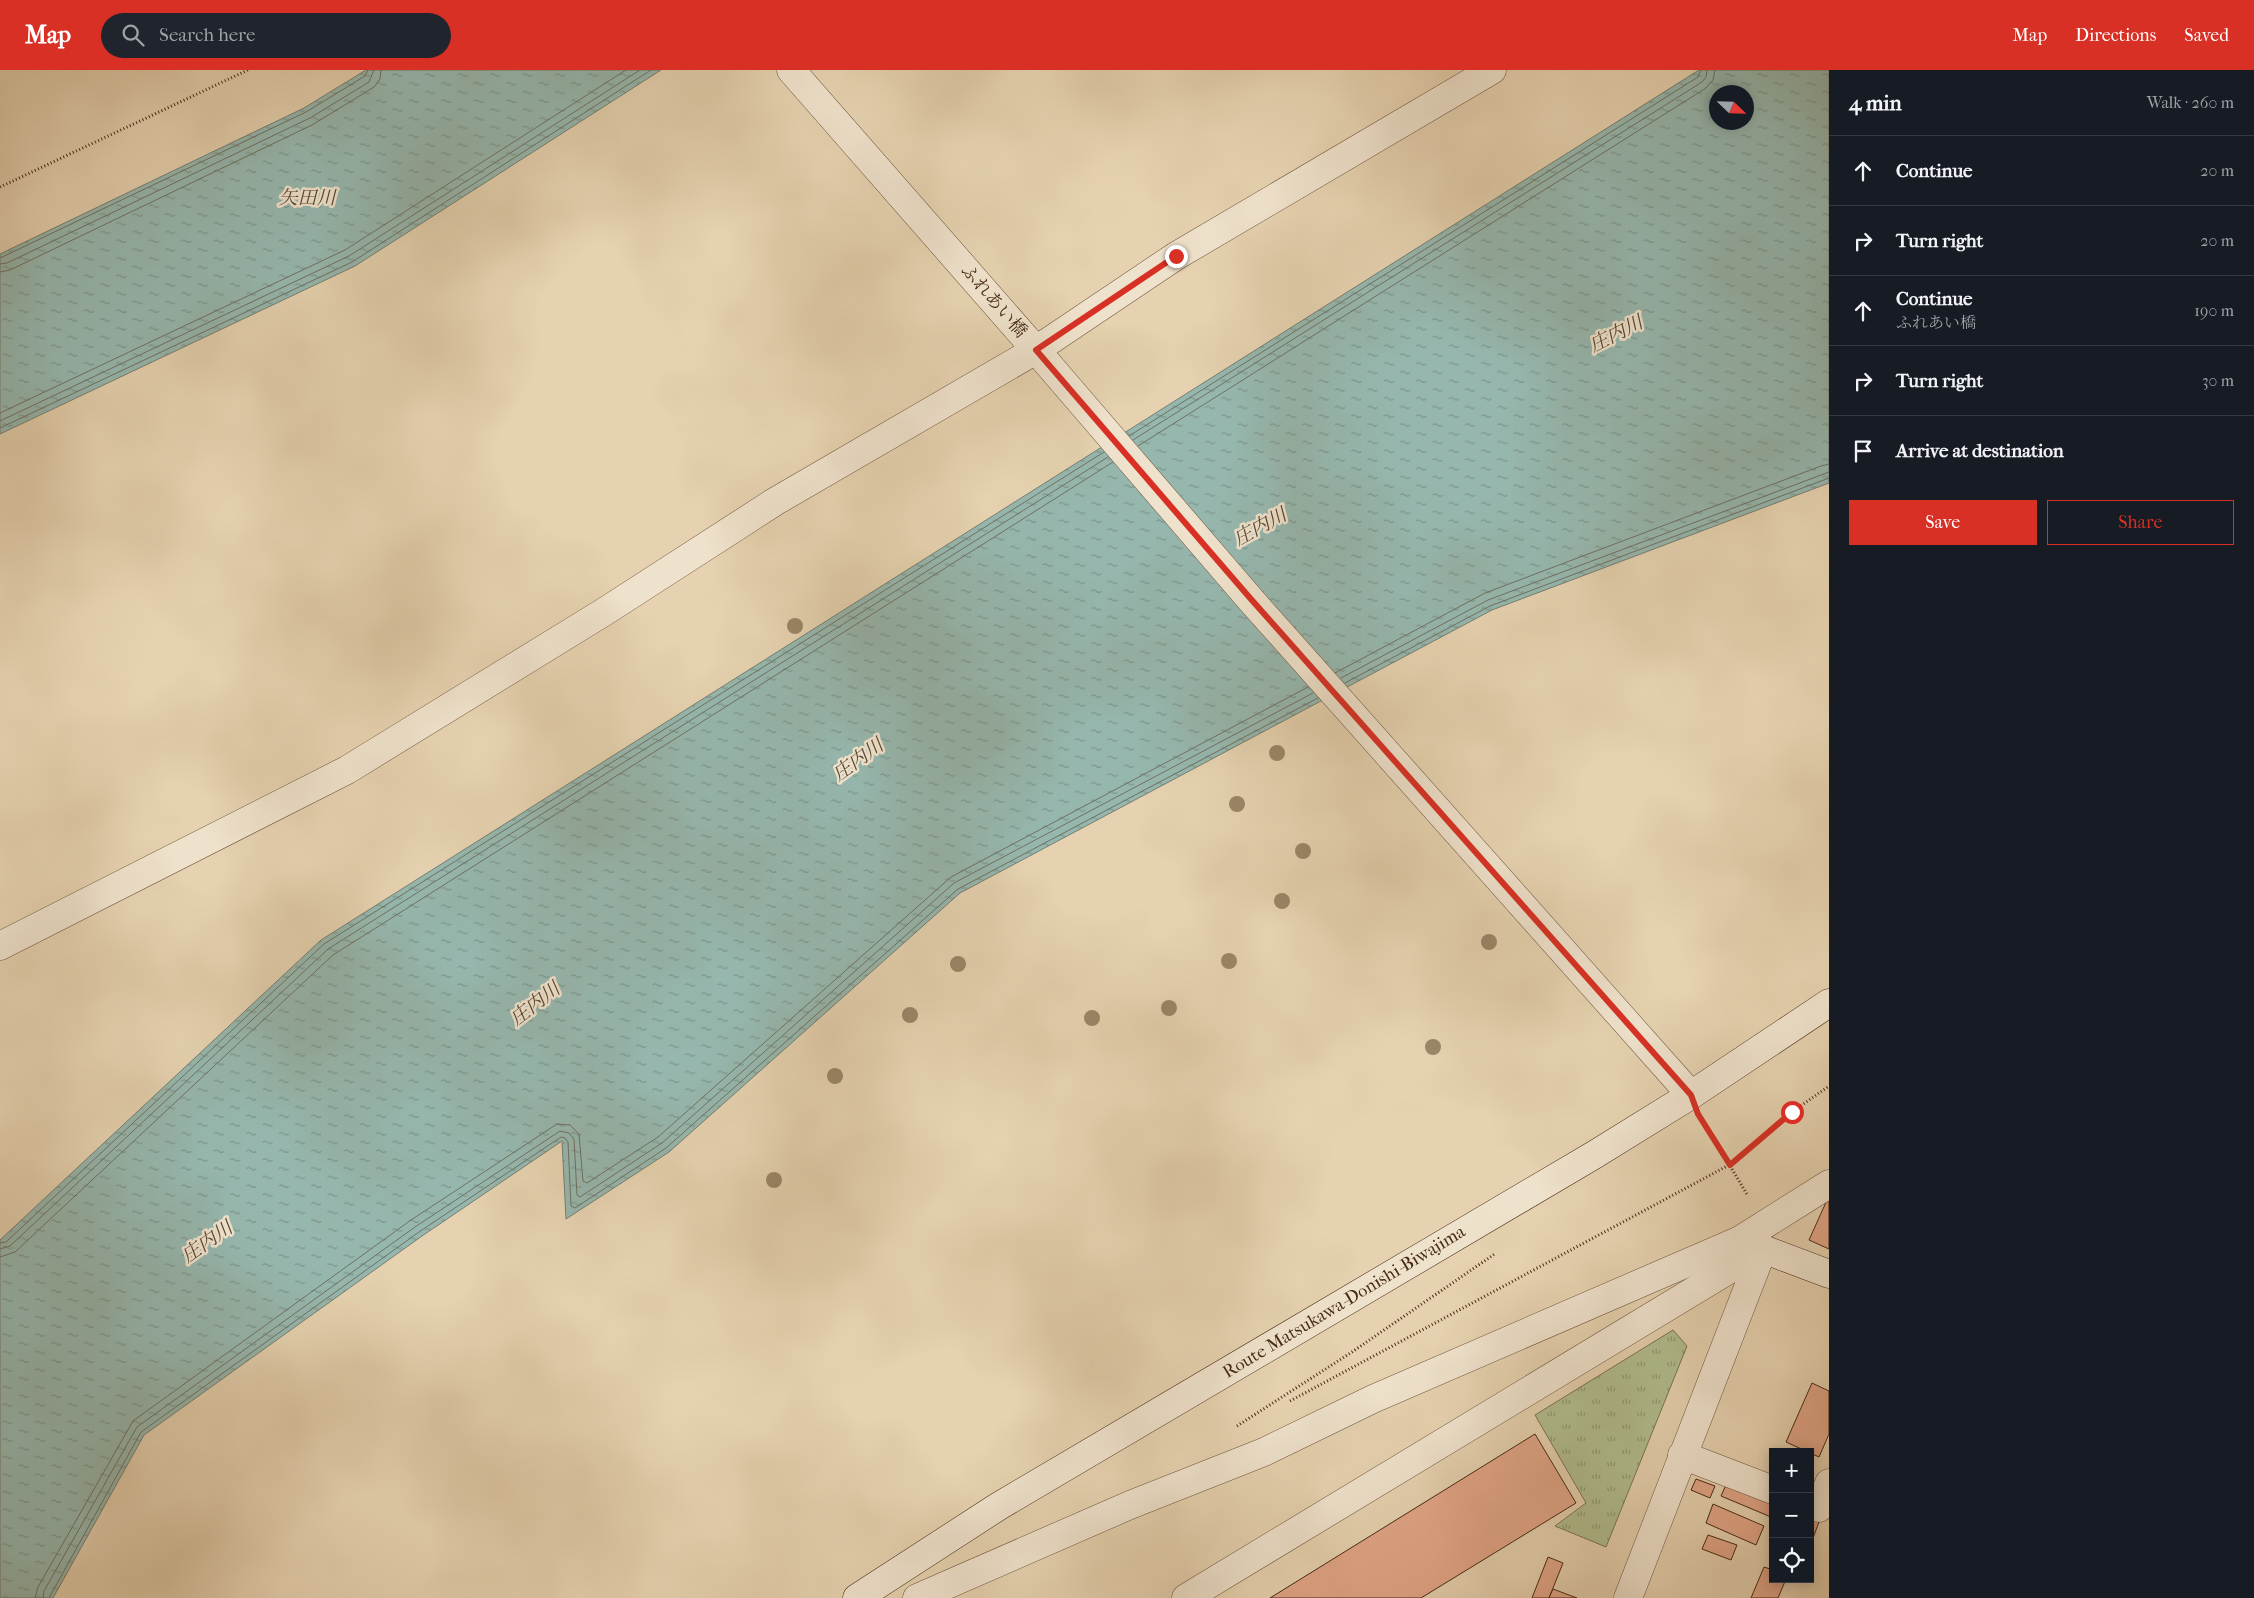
<!DOCTYPE html>
<meta charset="utf-8">
<style>
:root{--surface:#171b24;--page:#20242c;--text:#f1f3f6;--muted:#9ea1a6;--line:#363941;--accent:#d93025}
body{margin:0;font-family:"IM FELL French Canon","Noto Serif JP",serif;background:var(--page);color:var(--text)}
.controls{position:absolute;right:15px;bottom:15px;display:grid;overflow:hidden;border-radius:0px;box-shadow:0 2px 12px #0003}
.controls button{width:45px;height:45px;display:grid;place-items:center;padding:0;border:0;border-bottom:1px solid var(--line);background:var(--surface);color:var(--text);font:25px sans-serif}
.compass{position:absolute;left:1709px;top:15px;width:45px;height:45px;border-radius:50%;background:var(--surface);box-shadow:0 2px 12px #0003;rotate:113deg}
.stop{position:absolute;width:15px;height:15px;margin:-11px;border:4px solid #d93025;border-radius:50%;background:#fff}
.stop.end{background:#d93025;border-color:#fff;box-shadow:0 1px 5px #0008}
.list{margin:0;padding:0;list-style:none}
h2{display:flex;justify-content:space-between;align-items:center;height:65px;margin:0;padding:0 20px;font-size:21px}
h2 small{font-size:16px;font-weight:400;color:var(--muted)}
.list li{display:grid;grid-template-columns:32px 1fr auto;gap:15px;align-items:center;box-sizing:border-box;height:70px;padding:0 20px;border-top:1px solid var(--line)}
.list b{display:block;font-size:19px;white-space:nowrap}
.list p{margin:0;font-size:16px;white-space:nowrap;color:var(--muted)}
.list em{font-size:16px;font-style:normal;color:var(--muted)}
.actions{display:flex;gap:10px;padding:15px 20px}
.actions a{flex:1;padding:11px 0;border:1px solid var(--accent);border-radius:0px;text-align:center;font-size:18px;color:var(--accent)}
.actions .main{background:var(--accent);color:#fff}
.icon{flex:none;width:28px;height:28px;fill:none;stroke:currentColor;stroke-width:2;stroke-linecap:round;stroke-linejoin:round}
.map{position:relative;flex:none;width:1829px;height:1528px;overflow:hidden}
header{display:flex;align-items:center;gap:30px;box-sizing:border-box;height:70px;padding:0 25px;background:var(--accent);color:#fff}
header strong{font-size:24px}
nav{display:flex;gap:28px;margin-inline-start:auto;font-size:18px}
.search{width:350px;height:45px;background:var(--page);display:flex;align-items:center;gap:12px;box-sizing:border-box;padding:0 18px;border-radius:28px;color:var(--muted);font-size:19px}
main{display:flex}
aside{flex:1;background:var(--surface)}
.map>svg:first-child{display:block}
.grass{fill:url(#grass-tufts);stroke:#7c7452}
.water{fill:url(#water-ripples);stroke:#767f71;fill-rule:evenodd}
.lines{fill:none;stroke-linecap:round;stroke-linejoin:round}
.shore{stroke:#6e7162;stroke-width:1}
.building{fill:#e1a688;stroke:#472b16}
.street-casing{stroke:#6f553c;stroke-width:29}
.secondary-casing{stroke:#472b16;stroke-width:29}
.path{stroke:#472b16;stroke-width:3;stroke-dasharray:1 2.5;stroke-linecap:butt}
.street{stroke:#efe2cc;stroke-width:28}
.secondary{stroke:#efe2cc;stroke-width:28}
.tree{fill:#9a8668}
.route{stroke:#d93025;stroke-width:6}
.labels{text-anchor:middle;dominant-baseline:central;stroke-width:5;stroke-linejoin:round;paint-order:stroke}
.street-label{font-size:18px;fill:#472b16;stroke:#efe2cc}
.water-label{font-size:19px;font-style:italic;fill:#574734;stroke:#efe2cc}
</style>
<header>
<strong>Map</strong>
<div class="search"><svg class="icon" aria-label="search" viewBox="0 0 24 24"><circle cx="10" cy="10" r="6"/><path d="M15 15l6 6"/></svg>Search here</div>
<nav><a>Map</a><a>Directions</a><a>Saved</a></nav>
</header>
<main>
<div class="map">
<svg width="1829" height="1528" viewBox="0 0 1829 1528">
<defs>
<pattern id="grass-tufts" width="24" height="20" patternUnits="userSpaceOnUse" patternTransform="scale(1.25)"><rect width="24" height="20" fill="#b1bd8e"/><path d="M3 7l-1-3M5 7V3M7 7l1-3M15 17l-1-3M17 17v-4M19 17l1-3" fill="none" stroke="#929a73"/></pattern>
<pattern id="water-ripples" width="26" height="14" patternUnits="userSpaceOnUse" patternTransform="scale(1.25)"><rect width="26" height="14" fill="#96b7ae"/><path d="M2 4q2-2 4 0t4 0M15 11q2-2 4 0t4 0" fill="none" stroke="#7c958d"/></pattern>
</defs>
<rect width="100%" height="100%" fill="#e6d2b0"/>
<filter id="stains"><feTurbulence type="fractalNoise" baseFrequency=".004" numOctaves="4"/><feColorMatrix values="0 0 0 0 .2 0 0 0 0 .09 0 0 0 0 .02 0 0 0 .5 -.17"/></filter>
<radialGradient id="worn" r=".72"><stop offset=".6" stop-color="#630" stop-opacity="0"/><stop offset="1" stop-color="#630" stop-opacity=".3"/></radialGradient>
<polygon class="grass" points="1673,1260 1687,1276 1606,1477 1555,1456 1586,1433 1535,1345"/>
<g class="water">
<polygon points="366,0 661,0 355,196 0,364 0,184 304,38"/>
<path d="M1699,0h130v413l-337,127 -532,283 -291,259 -103,67 -4,-78 -140,95 -278,199 -91,163h-53v-358l321,-300zM1716,22h30v30h-30z"/>
</g>
<g class="lines">
<g class="shore">
<polyline points="0,188 306,42 365,6 368,0"/>
<polyline points="0,194 7,193 310,48 369,12 374,0"/>
<polyline points="0,202 10,200 312,55 374,17 380,9 381,0"/>
<polyline points="0,343 345,180 626,0"/>
<polyline points="0,351 349,186 640,0"/>
<polyline points="0,358 352,192 651,0"/>
<polyline points="1129,366 1698,7 1701,0"/>
<polyline points="1133,370 1702,12 1706,7 1707,0"/>
<polyline points="1138,376 1706,18 1713,10 1715,0"/>
<polyline points="1335,603 1485,523 1821,396 1829,394"/>
<polyline points="1341,608 1488,530 1829,402"/>
<polyline points="1345,613 1490,536 1829,408"/>
<polyline points="0,1173 6,1172 324,874 1104,382"/>
<polyline points="0,1179 10,1176 328,879 1108,387"/>
<polyline points="0,1187 15,1182 333,885 1113,392"/>
<polyline points="35,1528 38,1517 133,1351 411,1150 557,1054 570,1055 579,1064 583,1111 587,1113 658,1067 951,807 1308,617"/>
<polyline points="43,1528 44,1521 137,1357 415,1157 560,1061 569,1063 574,1069 577,1125 580,1127 662,1073 954,813 1313,623"/>
<polyline points="49,1528 141,1362 419,1162 561,1067 565,1068 568,1072 571,1136 575,1138 666,1078 958,819 1318,628"/>
</g>
</g>
<g class="building">
<polygon points="1827,1130 1829,1131 1829,1179 1809,1170"/>
<polygon points="1812,1313 1829,1321 1829,1364 1819,1387 1786,1372"/>
<polygon points="1535,1364 1576,1433 1421,1528 1270,1528"/>
<polygon points="1729,1408 1773,1426 1771,1447 1721,1426"/>
<polygon points="1696,1409 1715,1416 1710,1428 1691,1420"/>
<polygon points="1713,1434 1764,1456 1756,1475 1706,1453"/>
<polygon points="1810,1449 1819,1452 1810,1476"/>
<polygon points="1708,1465 1737,1475 1731,1490 1702,1479"/>
<polygon points="1548,1487 1563,1493 1549,1528 1532,1528"/>
<polygon points="1764,1497 1773,1500 1773,1509 1786,1509 1778,1528 1751,1528"/>
<polygon points="1553,1519 1577,1528 1549,1528"/>
</g>
<g class="lines">
<g class="street-casing">
<g id="street">
<polyline points="791,0 1036,280 1250,529 1691,1025"/>
<polyline points="0,876 347,700 604,542 776,431 1036,280 1176,186 1492,0"/>
<polyline points="1740,1170 1829,1114"/>
<polyline points="1682,1385 1773,1420"/>
<polyline points="1810,1435 1819,1438 1829,1413"/>
<polyline points="917,1528 1130,1435 1264,1382 1373,1329 1740,1170 1763,1179"/>
<polyline points="1186,1528 1763,1179"/>
<polyline points="1628,1528 1763,1179"/>
</g>
</g>
<g class="secondary-casing">
<g id="secondary">
<polyline points="1763,1179 1829,1204"/>
<polyline points="857,1528 999,1436 1594,1085 1691,1025 1829,933"/>
</g>
</g>
<g class="path">
<polyline points="0,117 248,0"/>
<polyline points="1705,1054 1748,1126"/>
<polyline points="1290,1331 1729,1095 1792,1042 1829,1016"/>
<polyline points="1237,1356 1352,1282 1496,1183"/>
</g>
<use href="#street" class="street"/>
<use href="#secondary" class="secondary"/>
</g>
<g class="tree">
<circle cx="795" cy="556" r="8"/>
<circle cx="1277" cy="683" r="8"/>
<circle cx="1237" cy="734" r="8"/>
<circle cx="1303" cy="781" r="8"/>
<circle cx="1282" cy="831" r="8"/>
<circle cx="1489" cy="872" r="8"/>
<circle cx="1229" cy="891" r="8"/>
<circle cx="958" cy="894" r="8"/>
<circle cx="1169" cy="938" r="8"/>
<circle cx="910" cy="945" r="8"/>
<circle cx="1092" cy="948" r="8"/>
<circle cx="1433" cy="977" r="8"/>
<circle cx="835" cy="1006" r="8"/>
<circle cx="774" cy="1110" r="8"/>
</g>
<g class="lines">
<polyline class="route" points="1176,186 1036,280 1250,528 1691,1025 1698,1044 1730,1095 1792,1042"/>
</g>
<g class="labels">
<g class="street-label">
<text transform="translate(994 231) rotate(49)">ふれあい橋</text>
<text transform="translate(1344 1232) rotate(-31)">Route Matsukawa-Donishi-Biwajima</text>
</g>
<g class="water-label">
<text x="307" y="128">矢田川</text>
<text transform="translate(1616 264) rotate(-27)">庄内川</text>
<text transform="translate(1260 457) rotate(-29)">庄内川</text>
<text transform="translate(858 690) rotate(-36)">庄内川</text>
<text transform="translate(535 934) rotate(-38)">庄内川</text>
<text transform="translate(207 1172) rotate(-35)">庄内川</text>
</g>
</g>
<rect width="100%" height="100%" filter="url(#stains)"/>
<rect width="100%" height="100%" fill="url(#worn)"/>
</svg>
<div class="controls">
<button>+</button>
<button>−</button>
<button><svg class="icon" aria-label="locate" viewBox="0 0 24 24"><circle cx="12" cy="12" r="6"/><path d="M12 2v4M12 18v4M2 12h4M18 12h4"/></svg></button>
</div>
<svg class="compass" viewBox="-18 -18 36 36"><path d="M0-13l5 13h-10z" fill="#e53935"/><path d="M0 13l5-13h-10z" fill="#9ea1a6"/></svg>
<div class="stop" style="left:1792px;top:1042px"></div>
<div class="stop end" style="left:1176px;top:186px"></div>
</div>
<aside>
<h2>4 min<small>Walk · 260 m</small></h2>
<ul class="list">
<li><svg class="icon" aria-label="ahead" viewBox="0 0 24 24"><path d="M12 20V5M6 11l6-6 6 6"/></svg><div><b>Continue</b></div><em>20 m</em></li>
<li><svg class="icon" aria-label="right" viewBox="0 0 24 24"><path d="M7 20v-9h11M14 6l5 5-5 5"/></svg><div><b>Turn right</b></div><em>20 m</em></li>
<li><svg class="icon" aria-label="ahead" viewBox="0 0 24 24"><path d="M12 20V5M6 11l6-6 6 6"/></svg><div><b>Continue</b><p>ふれあい橋</p></div><em>190 m</em></li>
<li><svg class="icon" aria-label="right" viewBox="0 0 24 24"><path d="M7 20v-9h11M14 6l5 5-5 5"/></svg><div><b>Turn right</b></div><em>30 m</em></li>
<li><svg class="icon" aria-label="arrive" viewBox="0 0 24 24"><path d="M6 21V4h12l-3 4 3 4H6"/></svg><div><b>Arrive at destination</b></div></li>
</ul>
<div class="actions"><a class="main">Save</a><a>Share</a></div>
</aside>
</main>
